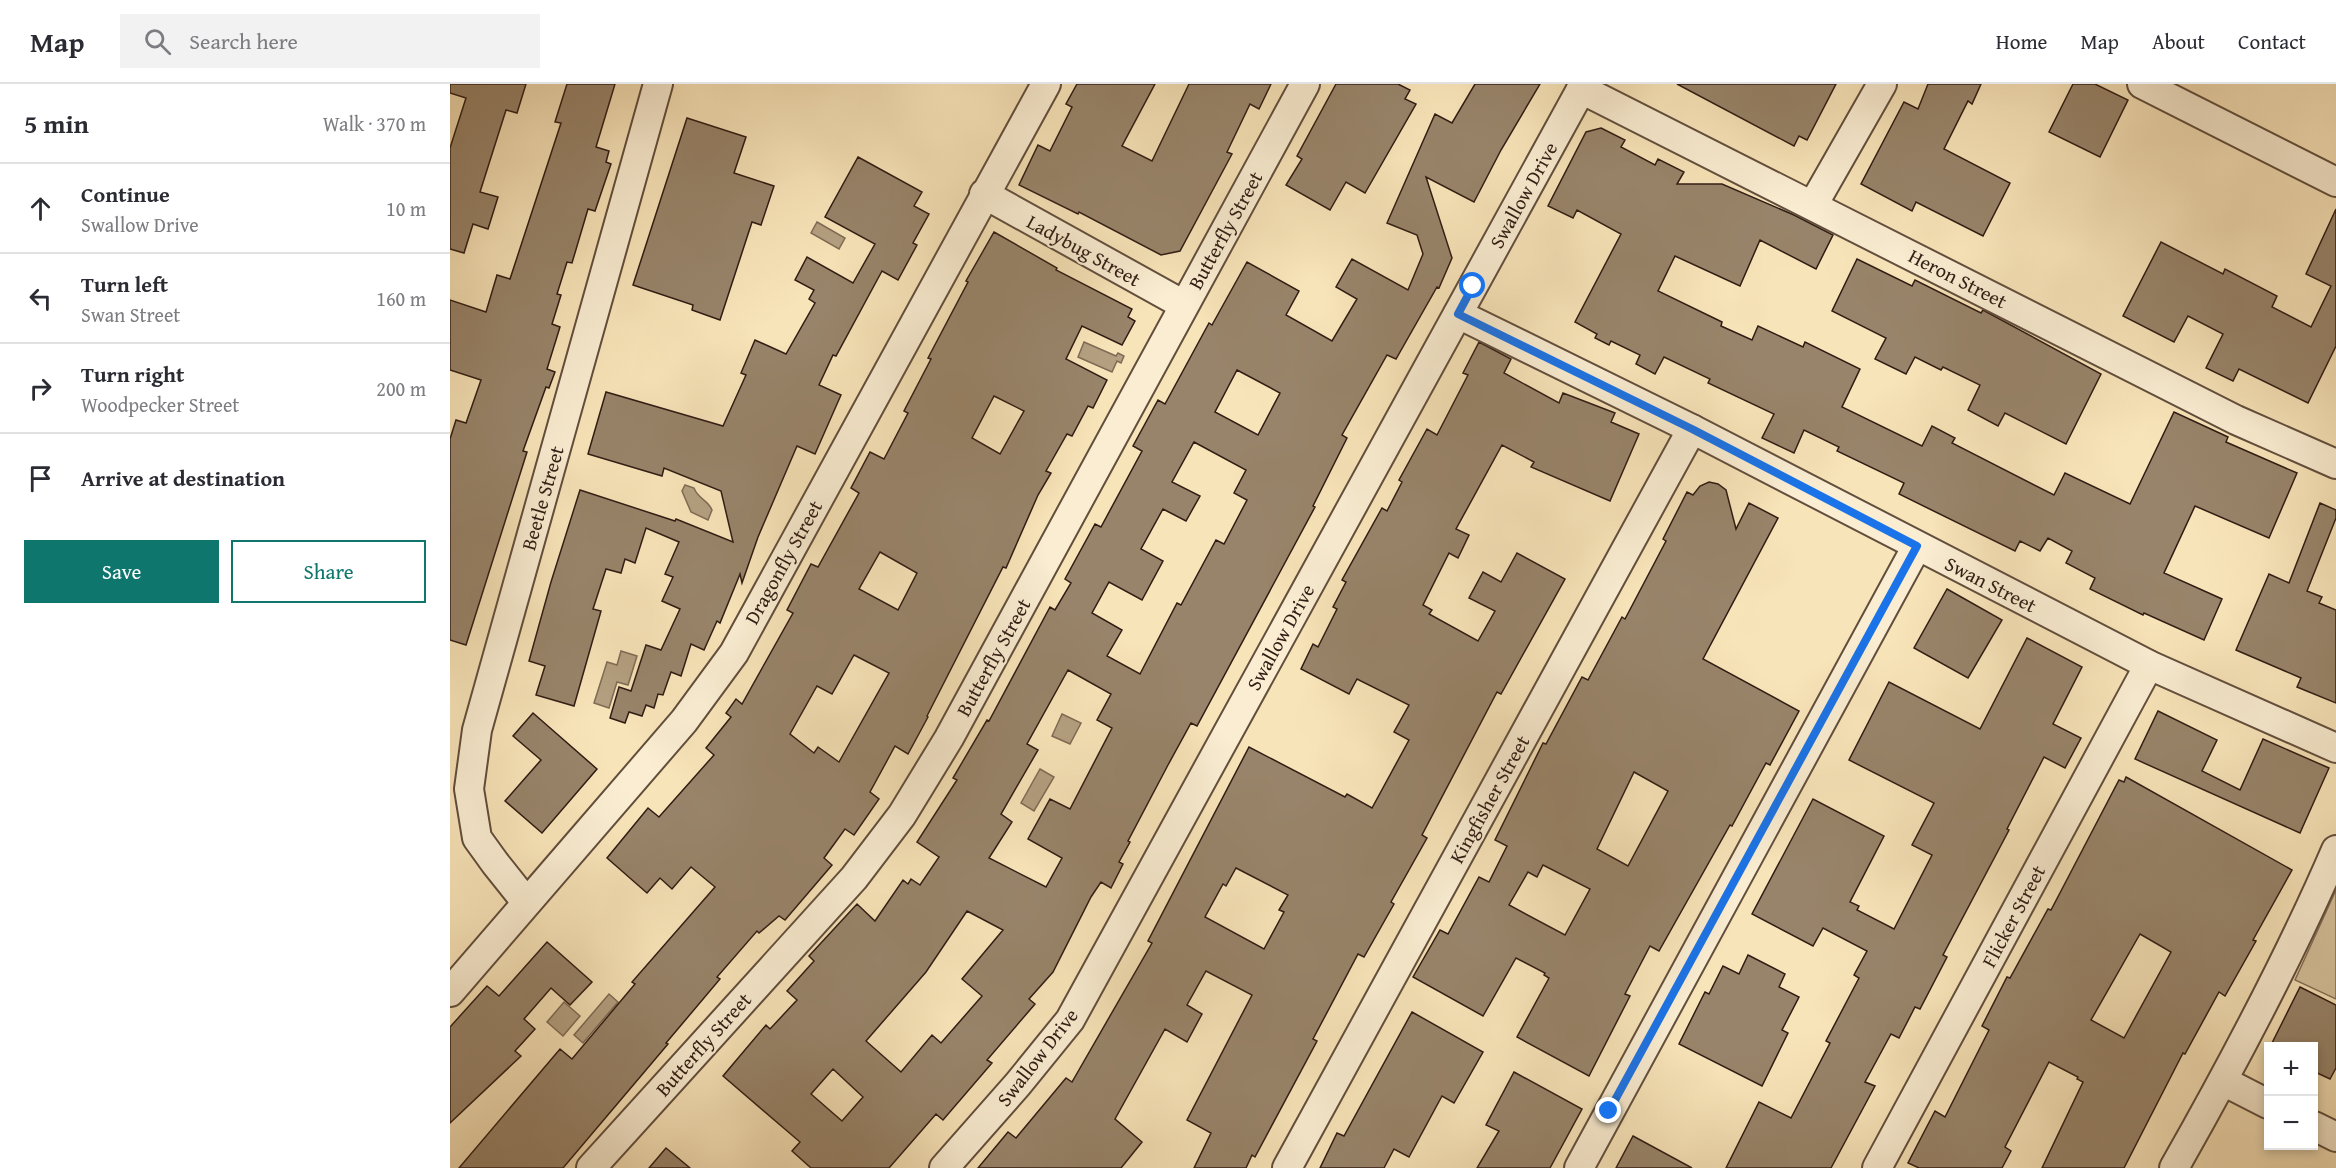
<!DOCTYPE html>
<meta charset="utf-8">
<style>
:root{--surface:#fff;--page:#f2f2f3;--text:#2b2b33;--muted:#7c7c81;--line:#e1e1e2;--accent:#0f766e}
body{margin:0;font-family:"Gentium Book Plus",serif;background:var(--page);color:var(--text)}
.controls{position:absolute;right:18px;bottom:18px;display:grid;overflow:hidden;border-radius:0px;box-shadow:0 3px 9px #0003}
.controls button{width:54px;height:54px;display:grid;place-items:center;padding:0;border:0;border-bottom:2px solid var(--line);background:var(--surface);color:var(--text);font:30px sans-serif}
.stop{position:absolute;width:18px;height:18px;margin:-14px;border:4px solid #1a73e8;border-radius:50%;background:#fff}
.stop.end{background:#1a73e8;border-color:#fff;box-shadow:0 2px 6px #0008}
.list{margin:0;padding:0;list-style:none}
h2{display:flex;justify-content:space-between;align-items:center;height:78px;margin:0;padding:0 24px;font-size:26px}
h2 small{font-size:20px;font-weight:400;color:var(--muted)}
.list li{display:grid;grid-template-columns:39px 1fr auto;gap:18px;align-items:center;box-sizing:border-box;height:90px;padding:0 24px;border-top:2px solid var(--line)}
.list b{display:block;font-size:22px;white-space:nowrap}
.list p{margin:0;font-size:20px;white-space:nowrap;color:var(--muted)}
.list em{font-size:20px;font-style:normal;color:var(--muted)}
.actions{display:flex;gap:12px;padding:18px 24px}
.actions a{flex:1;padding:14px 0;border:2px solid var(--accent);border-radius:0px;text-align:center;font-size:21px;color:var(--accent)}
.actions .main{background:var(--accent);color:#fff}
.icon{flex:none;width:33px;height:33px;fill:none;stroke:currentColor;stroke-width:2;stroke-linecap:round;stroke-linejoin:round}
.map{position:relative;flex:none;width:1886px;height:1084px;overflow:hidden}
header{display:flex;align-items:center;gap:36px;box-sizing:border-box;height:84px;padding:0 30px;background:var(--surface);border-bottom:2px solid var(--line)}
header strong{font-size:28px}
nav{display:flex;gap:33px;margin-inline-start:auto;font-size:21px}
.search{width:420px;height:54px;background:var(--page);display:flex;align-items:center;gap:15px;box-sizing:border-box;padding:0 21px;border-radius:0px;color:var(--muted);font-size:22px}
main{display:flex}
aside{flex:1;background:var(--surface)}
.map>svg:first-child{display:block}
.green{fill:#d6c29d;stroke:#836f58;stroke-width:1.5}
.water{fill:#b4a081;stroke:#7f6b55;stroke-width:1.5}
.building{fill:#98846a;stroke:#301c14;stroke-width:1.5;fill-rule:evenodd}
.lines{fill:none;stroke-linecap:round;stroke-linejoin:round}
.minor-casing{stroke:#624e3d;stroke-width:32}
.minor{stroke:#faedd2;stroke-width:28}
.route{stroke:#1a73e8;stroke-width:8}
.labels{text-anchor:middle;dominant-baseline:central;stroke-width:4.5;stroke-linejoin:round;paint-order:stroke}
.street-label{font-size:20px;fill:#301c14;stroke:#faedd2}
</style>
<header>
<strong>Map</strong>
<div class="search"><svg class="icon" aria-label="search" viewBox="0 0 24 24"><circle cx="10" cy="10" r="6"/><path d="M15 15l6 6"/></svg>Search here</div>
<nav><a>Home</a><a>Map</a><a>About</a><a>Contact</a></nav>
</header>
<main>
<aside>
<h2>5 min<small>Walk · 370 m</small></h2>
<ul class="list">
<li><svg class="icon" aria-label="ahead" viewBox="0 0 24 24"><path d="M12 20V5M6 11l6-6 6 6"/></svg><div><b>Continue</b><p>Swallow Drive</p></div><em>10 m</em></li>
<li><svg class="icon" aria-label="left" viewBox="0 0 24 24"><path d="M17 20v-9H6M10 6l-5 5 5 5"/></svg><div><b>Turn left</b><p>Swan Street</p></div><em>160 m</em></li>
<li><svg class="icon" aria-label="right" viewBox="0 0 24 24"><path d="M7 20v-9h11M14 6l5 5-5 5"/></svg><div><b>Turn right</b><p>Woodpecker Street</p></div><em>200 m</em></li>
<li><svg class="icon" aria-label="arrive" viewBox="0 0 24 24"><path d="M6 21V4h12l-3 4 3 4H6"/></svg><div><b>Arrive at destination</b></div></li>
</ul>
<div class="actions"><a class="main">Save</a><a>Share</a></div>
</aside>
<div class="map">
<svg width="1886" height="1084" viewBox="0 0 1886 1084">
<rect width="100%" height="100%" fill="#f8e4b9"/>
<filter id="stains"><feTurbulence type="fractalNoise" baseFrequency=".00333" numOctaves="4"/><feColorMatrix values="0 0 0 0 .2 0 0 0 0 .09 0 0 0 0 .02 0 0 0 .5 -.17"/></filter>
<radialGradient id="worn" r=".72"><stop offset=".6" stop-color="#630" stop-opacity="0"/><stop offset="1" stop-color="#630" stop-opacity=".3"/></radialGradient>
<polygon class="green" points="1886,806 1886,915 1845,896"/>
<g class="water">
<polygon points="367,138 395,154 389,165 361,149"/>
<polygon points="634,258 666,272 668,269 674,272 671,279 667,277 662,288 628,273"/>
<path d="M235,401l9,3c4,11 14,12 18,22l-4,10 -17,-8 -9,-21z"/>
<polygon points="171,567 187,572 178,601 167,598 159,624 144,619 157,578 167,581"/>
<polygon points="612,630 631,639 620,660 602,652"/>
<polygon points="590,685 604,693 584,727 571,719"/>
<polygon points="159,910 168,918 133,959 124,951"/>
<polygon points="114,918 130,932 113,952 97,938"/>
</g>
<g class="building">
<polygon points="0,0 76,0 67,29 56,26 30,108 48,113 38,145 23,140 14,169 0,165 0,64 16,14 0,9"/>
<polygon points="117,0 165,0 146,63 159,67 156,78 161,80 145,127 138,125 122,179 117,178 107,210 111,211 102,240 110,243 97,285 105,288 99,304 96,303 73,367 77,368 16,561 0,556 0,355 6,336 16,339 31,296 0,286 0,216 36,228 47,191 60,195 111,39 105,38"/>
<polygon points="627,0 705,0 672,62 702,77 739,0 821,0 809,25 800,20 777,68 782,70 730,167 711,171 629,128 628,130 569,101 588,61 600,67 622,23 616,20"/>
<polygon points="886,0 948,0 960,6 955,15 966,20 915,109 896,98 880,126 836,101 852,75 847,72"/>
<path d="M1025,0h65l-39,66 -27,52 -48,-25 26,81 -13,30 -2,-1 -41,72 -9,-4 -45,80 5,3 -34,68 2,1 -118,219 -6,-3 -23,42 -40,76 2,1 -11,20 4,2 -12,24 -10,-6 -10,15 -38,75 -24,27 6,5 -48,56 5,3 -49,57 -7,-6 -47,54h-78l-19,-17 8,-9 -77,-66 43,-51 4,4 27,-29 -10,-9 27,-30 -5,-5 48,-52 18,17 28,-41 5,4 3,-5 9,6 19,-28 -22,-15 40,-62 -4,-2 34,-58 2,1 61,-114 5,3 16,-27 -6,-4 30,-55 6,3 41,-76 -9,-5 25,-46 7,4 44,-81 3,2 35,-63 52,29 -13,24 46,26 25,-42 -21,-12 16,-28 56,31 15,-36 -6,-19 -30,-12 48,-109 17,9zM787,286l43,23 -22,42 -43,-23zM744,358l52,28 -12,23 13,7 -23,44 -8,-4 -35,65 -4,-2 -37,71 -33,-18 15,-26 -30,-17 17,-31 33,18 21,-39 -22,-12 22,-40 23,12 14,-25 -28,-14zM618,586l43,24 -14,26 15,8 -42,81 -20,-10 -22,40 34,19 -16,29 -57,-29 23,-36 -11,-8 37,-64 -11,-6zM517,827l36,19 -41,49 20,17 -41,47 -9,-8 -31,37 -35,-31 60,-69zM383,985l30,28 -21,24 -31,-27z"/>
<polygon points="1227,0 1386,0 1357,56 1349,52 1344,62"/>
<polygon points="1478,0 1531,0 1522,20 1518,17 1494,65 1560,99 1533,152 1466,118 1462,127 1411,100 1454,18 1468,25"/>
<polygon points="1623,0 1645,0 1678,16 1650,73 1599,48"/>
<polygon points="237,34 296,53 284,89 324,102 311,141 302,138 270,236 242,226 243,221 183,201"/>
<polygon points="1151,44 1175,56 1171,63 1205,81 1208,75 1234,88 1227,100 1272,100 1344,131 1383,151 1366,185 1310,156 1290,202 1225,172 1208,207 1272,238 1271,242 1302,256 1308,242 1353,263 1355,258 1410,285 1392,323 1472,362 1482,342 1505,354 1502,359 1604,411 1615,389 1680,420 1724,328 1778,353 1776,358 1847,389 1819,454 1745,422 1714,489 1772,515 1754,556 1694,529 1693,531 1640,505 1645,494 1616,479 1622,467 1598,454 1590,467 1570,457 1565,467 1449,410 1454,399 1387,367 1389,363 1354,346 1344,369 1312,354 1324,330 1258,299 1260,295 1214,273 1205,290 1186,280 1190,271 1161,257 1159,261 1145,254 1147,250 1125,238 1171,150 1127,126 1123,134 1098,122 1136,48"/>
<polygon points="408,73 472,108 464,122 479,130 463,159 467,161 448,196 432,187 386,272 383,271 369,301 391,311 365,370 347,362 308,453 292,499 290,490 270,539 267,537 254,566 241,560 231,592 221,588 213,611 208,610 204,624 196,621 192,632 179,628 175,639 160,634 169,603 181,607 196,561 211,566 230,525 212,517 223,493 215,490 229,458 196,444 185,479 175,475 171,489 156,485 143,525 151,527 124,622 86,611 95,582 79,577 101,498 130,406 225,437 226,435 283,458 271,407 214,384 212,392 138,370 156,308 273,342 296,291 291,289 305,256 336,270 365,219 359,215 364,206 345,196 357,173 403,199 425,160 375,133"/>
<polygon points="1886,125 1886,262 1858,319 1789,285 1783,297 1756,284 1773,250 1738,232 1724,258 1673,232 1711,158 1773,190 1775,185 1827,212 1822,223 1861,243 1881,202 1856,190"/>
<path d="M544,148l63,36 -1,2 76,39 -4,8 7,4 -13,24 -40,-19 -16,33 41,21 -14,28 -5,-2 -16,30 -5,-2 -21,37 5,2 -13,22 -32,73 -3,-1 -76,149 1,1 -20,37 -13,-8 -25,46 9,7 -25,36 -9,-6 -21,29 8,7 -47,55 -6,-4 -20,17 -2,-2 -40,46 3,2 -54,64 2,1 -105,124h-104l101,-119 12,10 63,-75 -3,-2 83,-95 -24,-20 -19,22 -12,-11 -13,15 -40,-35 41,-50 11,9 55,-62 -8,-7 25,-31 -5,-4 10,-14 6,5 51,-91 -6,-3 24,-46 7,3 41,-74 -8,-5 19,-36 14,7 24,-46 -4,-2 27,-52 -3,-1 40,-76 -2,-1zM544,312l30,15 -24,43 -28,-16zM430,468l37,21 -19,37 -39,-21zM404,571l35,18 -50,89 -21,-15 -4,6 -24,-19 27,-48 15,8z"/>
<polygon points="1407,175 1462,202 1465,196 1531,229 1533,226 1651,290 1616,360 1555,329 1548,342 1518,326 1530,301 1493,283 1491,286 1465,273 1456,290 1425,275 1436,254 1382,227"/>
<path d="M1029,258l32,17 -7,14 55,30 4,-10 52,20 -4,9 28,12 -29,67 -79,-34 3,-5 -32,-17 -46,84 13,6 -11,23 -9,-5 -26,52 9,5 -3,4 49,27 17,-30 -26,-13 14,-26 18,10 16,-29 48,26 -64,115 -4,-2 -75,143 5,3 -36,64 3,2 -30,53 -6,-3 -45,85 4,2 -62,116 -3,-2 -6,13h-52l17,-35 -24,-13 65,-125 -46,-24 -19,34 15,9 -15,28 -22,-13 -50,90 27,23 -21,26h-143l30,-36 8,6 50,-60 6,4 80,-139 -4,-2 101,-194 96,50 2,-3 25,14 37,-68 -15,-8 15,-27 -52,-26 -8,15 -48,-25 12,-25 5,3 19,-38 -4,-2 13,-25 -4,-2 40,-72 5,3 15,-29 -3,-2 28,-51 10,6 31,-60 -5,-2zM786,784l52,27 -9,15 5,2 -20,37 -59,-32 18,-33 3,2z"/>
<path d="M1259,398l9,2 8,6 10,39 13,-26 29,15 -75,141 96,52 -29,54 -4,-2 -34,63 -2,-1 -71,126 -9,-5 -25,48 5,2 -41,80 -72,-39 32,-59 -5,-3 1,-2 -29,-15 -33,58 -70,-39 27,-47 8,4 31,-57 10,5 18,-36 -12,-6 48,-97 3,1 36,-67 6,3 34,-63 3,2 41,-78 -3,-2 24,-47 6,3 7,-9zM1184,688l34,19 -40,75 -31,-17zM1093,781l47,24 -25,46 -56,-30 19,-33 9,5z"/>
<polygon points="1870,419 1886,426 1886,434 1857,507 1872,513 1869,519 1886,526 1886,619 1847,603 1851,594 1786,566 1819,490 1839,499"/>
<polygon points="1497,505 1552,536 1518,594 1464,564"/>
<polygon points="1577,554 1632,583 1603,640 1631,654 1615,684 1594,673 1557,745 1559,746 1493,871 1497,873 1470,925 1465,923 1449,954 1441,950 1415,998 1425,1002 1381,1084 1276,1084 1309,1018 1341,1034 1380,959 1376,957 1409,894 1404,891 1417,867 1373,844 1363,862 1302,830 1363,715 1434,752 1400,818 1409,822 1407,826 1444,845 1482,771 1462,761 1484,719 1399,676 1439,598 1530,645"/>
<polygon points="1708,627 1767,656 1752,687 1790,706 1813,655 1879,684 1850,749 1685,675"/>
<polygon points="83,629 147,685 92,749 55,717 91,676 63,652"/>
<path d="M1676,693l166,93 -39,70 3,1 -31,55 -6,-4 -34,62 -2,-1 -59,115h-82l41,-86 -6,-3 1,-2 -29,-15 -44,85 6,4 -9,17h-83l-11,-5 27,-52 10,6 44,-87 -7,-4 25,-49 3,1 38,-69 3,1 68,-130 5,2zM1690,850l31,18 -47,86 -33,-18z"/>
<polygon points="97,858 142,898 120,921 101,904 74,935 85,945 65,967 71,972 0,1039 0,943 37,902 49,912"/>
<polygon points="1298,871 1335,890 1329,903 1349,913 1332,946 1338,949 1312,1002 1229,960 1255,908 1259,910 1273,882 1289,890"/>
<polygon points="1850,903 1886,921 1886,984 1880,995 1863,987 1863,963 1820,963"/>
<polygon points="962,928 1033,968 1004,1019 992,1012 959,1073 944,1065 934,1084 870,1084 887,1049 894,1052"/>
<polygon points="1064,988 1132,1025 1100,1084 1027,1084 1049,1047 1036,1041"/>
<polygon points="1183,1052 1242,1084 1166,1084"/>
<polygon points="216,1064 240,1084 199,1084"/>
</g>
<g class="lines">
<g class="minor-casing">
<g id="minor">
<polyline points="1692,0 1886,98"/>
<polyline points="1131,5 1786,336 1886,380"/>
<polyline points="534,110 734,221"/>
<polyline points="1363,121 1432,0"/>
<polyline points="1008,230 1242,345 1699,581 1886,664"/>
<polyline points="76,818 45,779 27,754 19,705 27,646 208,0"/>
<polyline points="0,908 234,637 284,569 596,0"/>
<polyline points="1773,997 1818,1020"/>
<polyline points="1864,1042 1886,1053"/>
<polyline points="141,1084 404,794 452,731 499,654 855,0"/>
<polyline points="494,1084 568,1000 620,936 1134,0"/>
<polyline points="837,1084 1242,345"/>
<polyline points="1129,1084 1467,462"/>
<polyline points="1427,1084 1699,581"/>
<path d="M1724,1084c59,-104 115,-209 162,-318"/>
</g>
</g>
<use href="#minor" class="minor"/>
</g>
<g class="lines">
<polyline class="route" points="1023,202 1008,230 1242,345 1467,462 1159,1027"/>
</g>
<g class="labels">
<g class="street-label">
<text transform="translate(1073 111) rotate(-61)">Swallow Drive</text>
<text transform="translate(775 146) rotate(-61)">Butterfly Street</text>
<text transform="translate(634 166) rotate(29)">Ladybug Street</text>
<text transform="translate(1508 194) rotate(27)">Heron Street</text>
<text transform="translate(92 414) rotate(-74)">Beetle Street</text>
<text transform="translate(333 478) rotate(-61)">Dragonfly Street</text>
<text transform="translate(1541 500) rotate(27)">Swan Street</text>
<text transform="translate(830 553) rotate(-61)">Swallow Drive</text>
<text transform="translate(543 573) rotate(-61)">Butterfly Street</text>
<text transform="translate(1039 715) rotate(-61)">Kingfisher Street</text>
<text transform="translate(1563 832) rotate(-62)">Flicker Street</text>
<text transform="translate(253 960) rotate(-48)">Butterfly Street</text>
<text transform="translate(587 973) rotate(-52)">Swallow Drive</text>
</g>
</g>
<rect width="100%" height="100%" filter="url(#stains)"/>
<rect width="100%" height="100%" fill="url(#worn)"/>
</svg>
<div class="controls">
<button>+</button>
<button>−</button>
</div>
<div class="stop" style="left:1023px;top:202px"></div>
<div class="stop end" style="left:1159px;top:1027px"></div>
</div>
</main>
